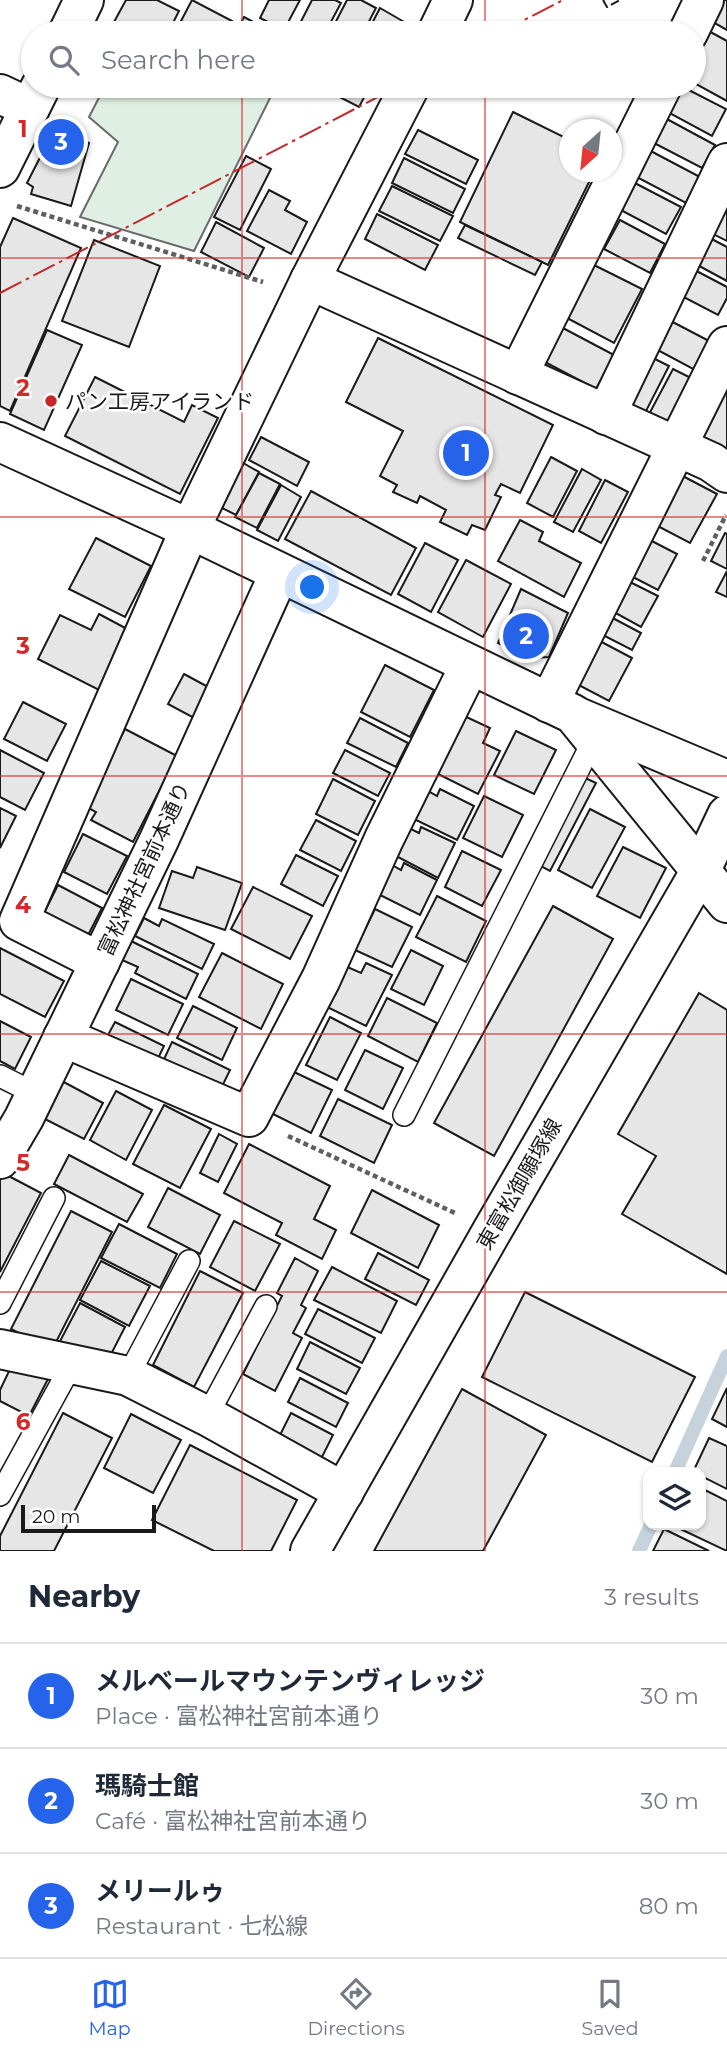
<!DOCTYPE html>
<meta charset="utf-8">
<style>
:root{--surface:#fff;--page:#f6f6f7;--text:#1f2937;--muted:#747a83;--line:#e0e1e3;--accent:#2563eb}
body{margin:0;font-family:Montserrat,"Noto Sans JP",sans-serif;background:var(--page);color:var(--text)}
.controls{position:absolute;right:21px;bottom:21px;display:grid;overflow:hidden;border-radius:14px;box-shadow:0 2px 5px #0004}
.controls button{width:63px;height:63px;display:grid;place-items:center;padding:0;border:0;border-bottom:2px solid var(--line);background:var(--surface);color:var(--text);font:35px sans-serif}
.compass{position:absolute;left:559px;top:119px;width:63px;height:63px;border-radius:50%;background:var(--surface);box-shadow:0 2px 5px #0004;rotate:207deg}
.scale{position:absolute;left:21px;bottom:18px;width:135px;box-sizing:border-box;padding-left:7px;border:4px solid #1a1a1a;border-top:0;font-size:19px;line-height:24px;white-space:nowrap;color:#1a1a1a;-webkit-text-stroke:5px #fff;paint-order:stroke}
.you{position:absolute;left:313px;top:588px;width:24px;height:24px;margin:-18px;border:5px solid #fff;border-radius:50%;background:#1a73e8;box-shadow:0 0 0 10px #1a73e833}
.badge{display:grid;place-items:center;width:46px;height:46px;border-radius:50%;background:var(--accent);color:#fff;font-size:23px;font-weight:700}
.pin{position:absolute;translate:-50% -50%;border:4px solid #fff;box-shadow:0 2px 7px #0006}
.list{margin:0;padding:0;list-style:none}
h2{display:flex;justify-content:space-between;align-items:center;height:91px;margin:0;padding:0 28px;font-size:30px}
h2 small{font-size:23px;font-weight:400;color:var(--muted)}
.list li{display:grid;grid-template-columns:46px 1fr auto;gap:21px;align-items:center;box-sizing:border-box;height:105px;padding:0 28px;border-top:2px solid var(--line)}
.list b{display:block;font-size:26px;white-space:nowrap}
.list p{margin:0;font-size:23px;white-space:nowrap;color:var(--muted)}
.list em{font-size:23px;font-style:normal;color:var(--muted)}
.icon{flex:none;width:38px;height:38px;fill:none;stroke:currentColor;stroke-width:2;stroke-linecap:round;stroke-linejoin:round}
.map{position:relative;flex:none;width:727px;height:1551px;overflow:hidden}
.search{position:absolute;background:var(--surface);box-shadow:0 2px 5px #0004;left:21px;right:21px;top:21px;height:77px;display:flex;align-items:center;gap:18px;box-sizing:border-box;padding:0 24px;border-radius:38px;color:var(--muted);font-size:26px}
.sheet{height:406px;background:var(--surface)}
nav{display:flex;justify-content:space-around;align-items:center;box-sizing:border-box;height:98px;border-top:2px solid var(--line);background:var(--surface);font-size:19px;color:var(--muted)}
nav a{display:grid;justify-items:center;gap:4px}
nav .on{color:var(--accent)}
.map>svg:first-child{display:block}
.green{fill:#e0efe3;stroke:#6a6a6a;stroke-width:2}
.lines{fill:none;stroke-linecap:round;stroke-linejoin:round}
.stream{stroke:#c6d2dc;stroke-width:14}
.building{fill:#e6e6e6;stroke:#1a1a1a;stroke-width:2}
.service-casing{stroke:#1a1a1a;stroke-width:24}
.minor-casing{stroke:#1a1a1a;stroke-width:42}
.tertiary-casing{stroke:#1a1a1a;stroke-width:42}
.secondary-casing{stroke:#1a1a1a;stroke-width:42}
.path{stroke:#5f5f5f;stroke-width:4.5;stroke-dasharray:5 3.5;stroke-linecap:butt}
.service{stroke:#fff;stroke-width:21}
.minor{stroke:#fff;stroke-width:38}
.tertiary{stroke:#fff;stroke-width:38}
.secondary{stroke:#fff;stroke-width:38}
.fence{stroke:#1a1a1a;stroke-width:2;stroke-dasharray:9 3.5;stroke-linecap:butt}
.power{stroke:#c62828;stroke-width:2;stroke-dasharray:24 5 3.5 5;stroke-linecap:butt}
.grid{fill:none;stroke:#d62828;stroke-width:2;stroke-opacity:0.55}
.poi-dot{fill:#c62828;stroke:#fff;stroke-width:2.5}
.labels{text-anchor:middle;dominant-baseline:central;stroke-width:5;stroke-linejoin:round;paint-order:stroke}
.poi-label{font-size:21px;fill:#1a1a1a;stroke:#fff;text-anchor:start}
.street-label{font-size:21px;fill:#1a1a1a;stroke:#fff}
.grid-label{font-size:23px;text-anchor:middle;font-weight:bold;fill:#d62828;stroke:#fff;stroke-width:5;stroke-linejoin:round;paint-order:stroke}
</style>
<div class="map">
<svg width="727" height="1551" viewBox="0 0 727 1551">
<rect width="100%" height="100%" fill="#fff"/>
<polygon class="green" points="105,86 276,86 194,251 80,217 118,142 89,117"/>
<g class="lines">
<g class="stream">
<polyline points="675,1472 727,1356"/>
<polyline points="639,1551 651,1525"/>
</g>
</g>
<g class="building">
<polygon points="126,0 157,0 179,11 168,33 108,33"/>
<polygon points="192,0 232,21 226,33 206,33 181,21"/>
<polygon points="269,0 300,0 284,30 260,18"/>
<polygon points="312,0 335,0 341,3 325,33 295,33"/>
<polygon points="347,0 361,0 376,8 363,33 330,33"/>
<polygon points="716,0 727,0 727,30 706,18"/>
<polygon points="380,8 406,23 400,33 367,33"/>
<polygon points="244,17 274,33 236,33"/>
<polygon points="705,29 727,41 727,101 694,83 694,50"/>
<polygon points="318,86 370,86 359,107"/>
<polygon points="681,86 726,109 712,136 662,109"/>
<polygon points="513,112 570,140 570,172 594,172 548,265 460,222"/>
<polygon points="665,118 715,145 702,168 652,142"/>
<polygon points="56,126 89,143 71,206 31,194 33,187 27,183"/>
<polygon points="418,130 478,160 466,184 405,154"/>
<polygon points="645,148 700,177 686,203 631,174"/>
<polygon points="246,156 271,169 240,230 214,217"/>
<polygon points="404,158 465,189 453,213 392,183"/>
<polygon points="631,181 681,207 666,234 617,208"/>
<polygon points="392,186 453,216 440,241 379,211"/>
<polygon points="269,190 290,201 285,210 307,222 291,254 247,231"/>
<polygon points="727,207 727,241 705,230"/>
<polygon points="377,214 438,245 425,270 365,239"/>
<polygon points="13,218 81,248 10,411 0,406 0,247"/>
<polygon points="620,220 665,244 650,273 604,249"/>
<polygon points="216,222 264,248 249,277 201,252"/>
<polygon points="465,225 542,262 535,275 458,238"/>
<polygon points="704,235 727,247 727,281 690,261"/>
<polygon points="94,240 160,266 129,347 62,321"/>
<polygon points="594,265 642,289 614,343 567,318"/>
<polygon points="687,266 727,287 727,298 718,315 674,292"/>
<polygon points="667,319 711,342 695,370 652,347"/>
<polygon points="561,327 614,355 596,389 543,361"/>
<polygon points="47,330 82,345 44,430 10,414"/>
<polygon points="378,338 553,425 520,493 501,484 495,495 501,497 485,530 472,525 467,535 440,522 446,510 420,496 417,503 393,492 397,485 380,476 403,431 346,402"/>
<polygon points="649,356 669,366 644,415 624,405"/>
<polygon points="673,369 697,381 672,428 648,416"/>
<polygon points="95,377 184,422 192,405 218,418 180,494 65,436"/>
<polygon points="721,389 727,393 727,452 696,436"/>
<polygon points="261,437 309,462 297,486 249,460"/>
<polygon points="551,457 577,471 553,517 527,503"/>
<polygon points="238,460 259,472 236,515 214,504"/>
<polygon points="582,469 601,480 573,532 554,522"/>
<polygon points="259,473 280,484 257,528 235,517"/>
<polygon points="677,473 717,494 690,543 650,522"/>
<polygon points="605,480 628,492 601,543 579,531"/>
<polygon points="281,485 301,497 278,541 257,530"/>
<polygon points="311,491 416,548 391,595 285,539"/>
<polygon points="520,520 543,532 539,541 581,563 564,597 498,561"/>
<polygon points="725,533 727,534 727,569 711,561"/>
<polygon points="96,538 151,566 125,617 69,589"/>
<polygon points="646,538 677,554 658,590 627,574"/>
<polygon points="425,543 458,560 431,612 398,594"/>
<polygon points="466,560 511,584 483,637 438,612"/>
<polygon points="727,571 727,597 716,592"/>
<polygon points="628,581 658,596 641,627 612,611"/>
<polygon points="521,589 568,613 549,657 532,658 498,643"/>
<polygon points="99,614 129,630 99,690 38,659 60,615 91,630"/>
<polygon points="607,615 641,633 632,650 597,632"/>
<polygon points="596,639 632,658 609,701 573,682"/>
<polygon points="385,665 434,690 410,737 361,712"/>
<polygon points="184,674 210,688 194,718 168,704"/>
<polygon points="23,702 66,724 47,761 4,739"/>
<polygon points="460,714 490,728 483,743 500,751 478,794 432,771"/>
<polygon points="360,718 408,743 396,767 347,743"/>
<polygon points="125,729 177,756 133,842 91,820 96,812 85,806"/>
<polygon points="516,731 556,750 534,794 494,775"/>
<polygon points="0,750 44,773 25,810 0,797"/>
<polygon points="345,750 390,773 378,796 333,773"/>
<polygon points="581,776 596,783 550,871 535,863"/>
<polygon points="333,779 375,801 358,835 316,814"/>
<polygon points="440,789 474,806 457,840 414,819 428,791 437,796"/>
<polygon points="484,796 523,815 502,857 463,838"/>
<polygon points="0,808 16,816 0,848"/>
<polygon points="590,809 625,827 592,888 558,870"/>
<polygon points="316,820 356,841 341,871 300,850"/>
<polygon points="421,827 455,843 438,878 396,856 409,828 419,833"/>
<polygon points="83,834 127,856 107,894 64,872"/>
<polygon points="623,847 666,868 640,918 597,896"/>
<polygon points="462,851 501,870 482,906 445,887"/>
<polygon points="296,855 338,876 323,906 281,884"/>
<polygon points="404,863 437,880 420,915 378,894 392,865 401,870"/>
<polygon points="197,867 242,883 225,930 159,908 172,871 193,878"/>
<polygon points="58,885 102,908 85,941 41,919"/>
<polygon points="253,887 312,916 290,959 231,929"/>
<polygon points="437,896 486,921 466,962 416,937"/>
<polygon points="553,906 613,939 494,1156 434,1123"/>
<polygon points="375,909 412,927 392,967 355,950"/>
<polygon points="144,918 159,926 162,919 214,944 202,969 135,936"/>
<polygon points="131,941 198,974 186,999 135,973 138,967 122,960"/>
<polygon points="0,948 64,981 45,1017 0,994"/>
<polygon points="411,950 443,966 424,1005 391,989"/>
<polygon points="222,953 283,984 261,1029 199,997"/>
<polygon points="366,963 392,975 366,1026 323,1005 343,965 361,973"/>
<polygon points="131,979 183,1004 168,1035 116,1010"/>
<polygon points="699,993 727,1010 727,1274 622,1214 656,1156 618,1134"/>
<polygon points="387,998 437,1023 418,1062 368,1036"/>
<polygon points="193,1006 237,1028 222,1060 177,1038"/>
<polygon points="330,1017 361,1033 337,1080 306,1065"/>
<polygon points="0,1021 31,1037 15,1069 0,1061"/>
<polygon points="115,1022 164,1046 152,1071 102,1046"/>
<polygon points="172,1042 230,1070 215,1101 158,1072"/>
<polygon points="365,1050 403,1068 383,1109 345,1090"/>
<polygon points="292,1071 332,1090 311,1133 271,1113"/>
<polygon points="60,1080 103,1103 84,1139 41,1117"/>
<polygon points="116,1091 152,1110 126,1160 90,1140"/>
<polygon points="338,1099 392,1125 374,1163 320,1136"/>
<polygon points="164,1105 211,1129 180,1188 133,1164"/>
<polygon points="219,1134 237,1144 218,1182 200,1173"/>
<polygon points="249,1144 330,1186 314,1219 336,1230 322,1259 276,1235 282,1223 224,1193"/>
<polygon points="69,1155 143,1194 127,1222 54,1184"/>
<polygon points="3,1173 41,1193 0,1272 0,1180"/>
<polygon points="168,1188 220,1215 200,1254 148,1227"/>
<polygon points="372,1190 439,1225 418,1268 351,1233"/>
<polygon points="71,1211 112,1232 52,1350 11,1329"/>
<polygon points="234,1221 280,1244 255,1291 210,1267"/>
<polygon points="119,1224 177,1254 160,1288 101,1258"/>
<polygon points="378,1253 429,1280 416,1305 365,1279"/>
<polygon points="295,1258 318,1271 301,1305 306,1308 293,1333 302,1338 275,1391 243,1374 282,1296 277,1293"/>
<polygon points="101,1261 150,1286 129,1326 80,1300"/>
<polygon points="332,1267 397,1301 381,1333 314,1300"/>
<polygon points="200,1271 243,1293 194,1387 153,1365"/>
<polygon points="525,1292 695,1377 652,1462 482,1377"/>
<polygon points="80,1303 125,1327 106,1364 58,1345"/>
<polygon points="318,1309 375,1338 362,1363 305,1334"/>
<polygon points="310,1342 360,1368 346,1394 297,1369"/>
<polygon points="11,1367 48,1379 29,1416 0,1401 0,1390"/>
<polygon points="300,1378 348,1403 336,1427 288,1402"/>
<polygon points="727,1388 727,1427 712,1419"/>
<polygon points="462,1389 546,1435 483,1551 374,1551"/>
<polygon points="63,1413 112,1438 54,1551 0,1551 0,1536"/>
<polygon points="291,1413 333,1435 321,1459 279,1437"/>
<polygon points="131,1414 181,1440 153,1493 104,1468"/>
<polygon points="709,1438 727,1446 727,1489 701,1476 701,1472 693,1472"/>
<polygon points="190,1445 297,1500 271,1551 214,1551 152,1520"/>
<polygon points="701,1488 727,1501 727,1551 672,1525 701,1525"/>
<polygon points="664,1529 709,1551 653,1551"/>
</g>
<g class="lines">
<g class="service-casing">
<g id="service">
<polyline points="0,1076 36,1094"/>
<polyline points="404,1115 593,741"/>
<polyline points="0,1303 54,1198"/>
<polyline points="128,1376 189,1261"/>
<polyline points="207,1416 266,1306"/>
<polyline points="0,1495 72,1364"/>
</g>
</g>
<g class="minor-casing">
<g id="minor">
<polyline points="437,33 453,0"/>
<polyline points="688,33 704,0"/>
<polyline points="0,94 30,108"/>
<polyline points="310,280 711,462 727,473"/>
<polyline points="518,375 662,86"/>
<polyline points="606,415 727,163"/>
<polyline points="0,442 190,529 573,714 727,903"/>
<polyline points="549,703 727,346"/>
<polyline points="578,717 727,780"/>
<polyline points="100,962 19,921 190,529 310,280 410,86"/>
<polyline points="63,1037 249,1117 321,979 384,839 470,665"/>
<polyline points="0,1159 24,1118 159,840 279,574"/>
<polyline points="0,1349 128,1376 207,1416 344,1492"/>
</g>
</g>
<g class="tertiary-casing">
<g id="tertiary">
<polyline points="68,33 84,0"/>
<polyline points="0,168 41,86"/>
</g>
</g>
<g class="secondary-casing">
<polyline id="secondary" points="310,1551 492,1231 701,870 727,815"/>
</g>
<g class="path">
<polyline points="17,206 263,282"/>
<polyline points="703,561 726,515"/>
<polyline points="288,1136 455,1213"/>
</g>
<use href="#service" class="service"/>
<use href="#minor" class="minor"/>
<use href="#tertiary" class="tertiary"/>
<use href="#secondary" class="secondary"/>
<polyline class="fence" points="603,0 607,7 620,0"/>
<g class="power">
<polyline points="499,33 563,0"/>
<polyline points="0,293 399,86"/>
</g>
</g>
<path class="grid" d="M242,0v33M485,0v33M242,86v1465M485,86v1465M0,258h727M0,517h727M0,776h727M0,1034h727M0,1292h727"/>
<circle class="poi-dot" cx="51" cy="401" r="7"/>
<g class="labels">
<g class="poi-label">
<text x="65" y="401">パン工房アイランド</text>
</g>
<g class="street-label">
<text transform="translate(144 869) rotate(-65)">富松神社宮前本通り</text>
<text transform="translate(519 1184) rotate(-60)">東富松御願塚線</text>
</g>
</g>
<g class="grid-label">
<text x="23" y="137">1</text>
<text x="23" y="396">2</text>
<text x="23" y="654">3</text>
<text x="23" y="913">4</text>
<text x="23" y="1171">5</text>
<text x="23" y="1430">6</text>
</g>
</svg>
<div class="controls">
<button><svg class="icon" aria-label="layers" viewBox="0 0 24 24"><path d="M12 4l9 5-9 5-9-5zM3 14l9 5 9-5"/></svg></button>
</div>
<svg class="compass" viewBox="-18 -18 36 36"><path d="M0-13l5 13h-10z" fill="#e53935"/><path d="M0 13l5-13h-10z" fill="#747a83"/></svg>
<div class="scale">20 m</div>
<div class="you"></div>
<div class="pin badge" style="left:466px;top:453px">1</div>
<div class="pin badge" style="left:526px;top:636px">2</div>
<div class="pin badge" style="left:61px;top:142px">3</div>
<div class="search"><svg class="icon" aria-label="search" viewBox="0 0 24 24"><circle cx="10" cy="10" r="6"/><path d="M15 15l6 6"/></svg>Search here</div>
</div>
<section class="sheet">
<h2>Nearby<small>3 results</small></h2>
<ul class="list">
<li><span class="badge">1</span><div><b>メルベールマウンテンヴィレッジ</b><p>Place · 富松神社宮前本通り</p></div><em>30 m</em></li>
<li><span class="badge">2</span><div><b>瑪騎士館</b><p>Café · 富松神社宮前本通り</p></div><em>30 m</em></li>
<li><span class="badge">3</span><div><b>メリールゥ</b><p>Restaurant · 七松線</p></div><em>80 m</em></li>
</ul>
</section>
<nav>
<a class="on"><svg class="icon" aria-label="map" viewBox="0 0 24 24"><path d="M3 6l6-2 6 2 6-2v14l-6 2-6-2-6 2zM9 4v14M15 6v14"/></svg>Map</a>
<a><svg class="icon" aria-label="directions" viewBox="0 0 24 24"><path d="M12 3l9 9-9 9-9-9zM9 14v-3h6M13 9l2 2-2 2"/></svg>Directions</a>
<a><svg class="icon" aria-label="saved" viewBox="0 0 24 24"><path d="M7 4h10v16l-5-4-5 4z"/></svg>Saved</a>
</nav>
